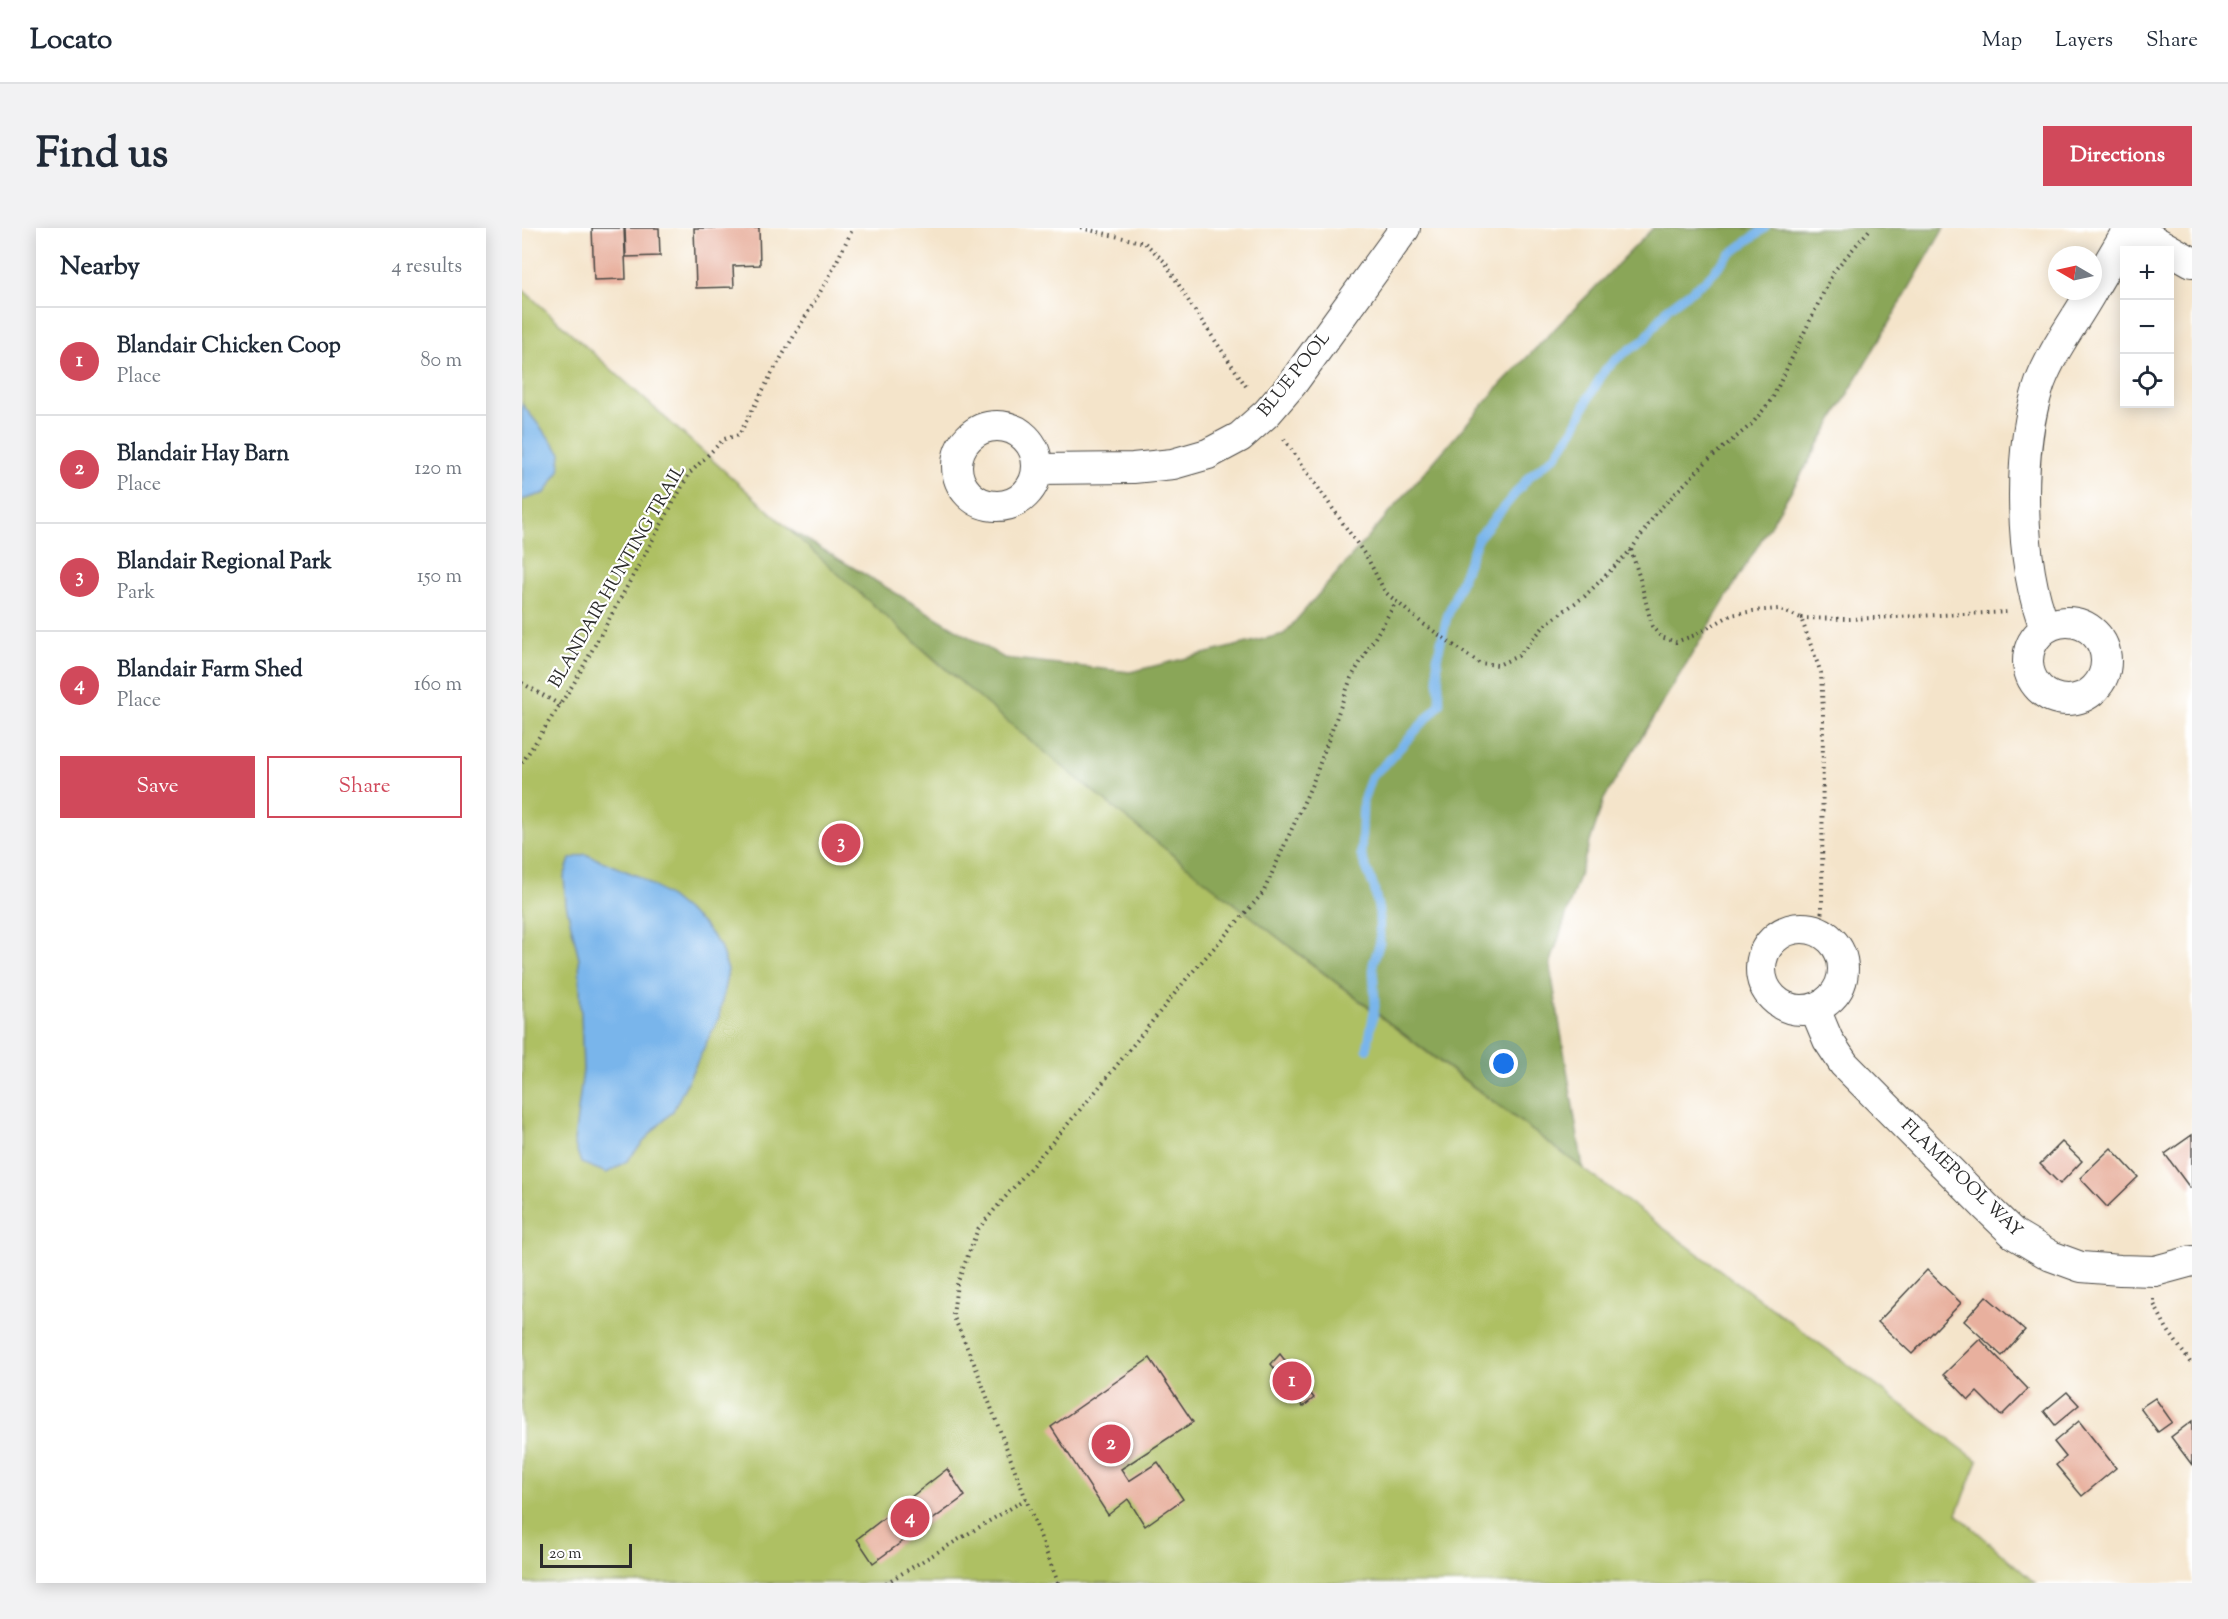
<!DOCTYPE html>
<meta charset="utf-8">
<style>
:root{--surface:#fff;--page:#f2f2f3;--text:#1f2937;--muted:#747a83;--line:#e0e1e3;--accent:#d1495b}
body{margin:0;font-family:"Sorts Mill Goudy",serif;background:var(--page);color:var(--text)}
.controls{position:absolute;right:18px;top:18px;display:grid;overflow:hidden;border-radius:0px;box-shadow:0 3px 15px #0003}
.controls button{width:54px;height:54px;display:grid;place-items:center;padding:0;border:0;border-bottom:2px solid var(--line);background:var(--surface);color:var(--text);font:30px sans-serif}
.compass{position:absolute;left:1526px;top:18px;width:54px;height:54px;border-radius:50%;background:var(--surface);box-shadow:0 3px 15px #0003;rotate:279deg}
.scale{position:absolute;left:18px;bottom:15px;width:92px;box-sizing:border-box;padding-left:6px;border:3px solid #2b2b2b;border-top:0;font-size:16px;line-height:21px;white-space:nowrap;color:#2b2b2b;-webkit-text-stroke:4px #fff;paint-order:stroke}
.you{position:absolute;left:982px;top:836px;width:21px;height:21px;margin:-15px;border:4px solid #fff;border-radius:50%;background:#1a73e8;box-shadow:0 0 0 9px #1a73e833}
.badge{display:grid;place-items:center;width:39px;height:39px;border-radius:50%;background:var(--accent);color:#fff;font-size:20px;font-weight:700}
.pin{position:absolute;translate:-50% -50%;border:3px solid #fff;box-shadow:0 2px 6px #0006}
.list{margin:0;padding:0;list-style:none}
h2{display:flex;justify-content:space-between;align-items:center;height:78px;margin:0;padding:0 24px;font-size:26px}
h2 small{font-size:20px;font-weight:400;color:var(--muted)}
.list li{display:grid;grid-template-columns:39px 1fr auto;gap:18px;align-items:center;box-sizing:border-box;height:108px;padding:0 24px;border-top:2px solid var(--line)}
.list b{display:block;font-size:22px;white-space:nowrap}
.list p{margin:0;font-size:20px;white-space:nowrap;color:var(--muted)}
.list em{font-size:20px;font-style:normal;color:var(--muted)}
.actions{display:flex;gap:12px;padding:18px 24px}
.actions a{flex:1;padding:14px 0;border:2px solid var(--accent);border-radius:0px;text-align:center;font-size:21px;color:var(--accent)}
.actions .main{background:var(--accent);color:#fff}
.icon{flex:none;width:33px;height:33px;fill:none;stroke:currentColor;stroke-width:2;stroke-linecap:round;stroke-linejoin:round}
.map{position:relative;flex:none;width:1670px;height:1355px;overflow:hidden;border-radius:0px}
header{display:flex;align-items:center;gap:36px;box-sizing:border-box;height:84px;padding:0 30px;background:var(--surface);border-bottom:2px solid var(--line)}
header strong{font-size:28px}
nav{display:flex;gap:33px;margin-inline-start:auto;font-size:21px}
.intro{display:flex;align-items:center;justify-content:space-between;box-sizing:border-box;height:144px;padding:0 36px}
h1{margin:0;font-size:42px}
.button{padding:15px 27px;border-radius:0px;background:var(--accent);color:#fff;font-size:21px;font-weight:700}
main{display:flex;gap:36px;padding:0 36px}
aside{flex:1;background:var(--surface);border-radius:0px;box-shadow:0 3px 15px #0003}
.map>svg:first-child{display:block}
.green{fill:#aec063;stroke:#6c7647;stroke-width:1.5}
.forest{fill:#8aa659;stroke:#5a6842;stroke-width:1.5}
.water{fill:#79b5eb;stroke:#52708b;stroke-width:1.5}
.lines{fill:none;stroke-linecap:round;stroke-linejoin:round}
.stream{stroke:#79b5eb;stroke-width:9}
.building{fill:#e8b09e}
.minor-casing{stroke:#494743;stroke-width:32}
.path{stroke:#494743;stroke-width:4;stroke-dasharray:1.5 4.5;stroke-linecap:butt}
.minor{stroke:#fff;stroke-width:30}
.labels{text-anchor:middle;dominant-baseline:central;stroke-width:4.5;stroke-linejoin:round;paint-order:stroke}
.street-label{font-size:18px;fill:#2b2b2b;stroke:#fff}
</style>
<header>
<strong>Locato</strong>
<nav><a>Map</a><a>Layers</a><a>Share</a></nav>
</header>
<div class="intro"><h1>Find us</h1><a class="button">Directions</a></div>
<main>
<aside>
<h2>Nearby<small>4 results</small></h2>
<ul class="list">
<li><span class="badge">1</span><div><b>Blandair Chicken Coop</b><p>Place</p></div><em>80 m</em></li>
<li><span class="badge">2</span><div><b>Blandair Hay Barn</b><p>Place</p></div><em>120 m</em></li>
<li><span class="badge">3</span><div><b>Blandair Regional Park</b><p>Park</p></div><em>150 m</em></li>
<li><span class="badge">4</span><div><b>Blandair Farm Shed</b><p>Place</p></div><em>160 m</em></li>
</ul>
<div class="actions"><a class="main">Save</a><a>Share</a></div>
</aside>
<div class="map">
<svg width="1670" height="1355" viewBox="0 0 1670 1355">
<rect width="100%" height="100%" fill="#fff"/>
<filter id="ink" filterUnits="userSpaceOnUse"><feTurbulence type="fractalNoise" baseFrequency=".0167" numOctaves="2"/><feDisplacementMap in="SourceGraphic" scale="12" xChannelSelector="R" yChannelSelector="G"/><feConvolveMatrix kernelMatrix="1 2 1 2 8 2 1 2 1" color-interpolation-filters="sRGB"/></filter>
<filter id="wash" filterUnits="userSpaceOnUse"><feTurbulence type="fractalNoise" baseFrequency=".008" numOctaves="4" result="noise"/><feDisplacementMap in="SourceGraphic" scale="24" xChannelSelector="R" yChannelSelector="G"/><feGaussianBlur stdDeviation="1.35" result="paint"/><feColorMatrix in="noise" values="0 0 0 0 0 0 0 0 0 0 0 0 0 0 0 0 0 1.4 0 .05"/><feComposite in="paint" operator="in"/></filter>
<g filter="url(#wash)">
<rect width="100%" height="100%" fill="#f4e4ca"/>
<polygon class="green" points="0,61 415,434 496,502 779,728 920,836 1456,1233 1435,1286 1513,1355 0,1355"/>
<path class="forest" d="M1131,0h291l-145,250 -195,321 -54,166 33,203c-191,-141 -380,-286 -564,-437 -79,-65 -155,-134 -232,-203l217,130 126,14 154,-38 218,-251z"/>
<g class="water">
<polygon points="0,176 39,225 37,244 23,265 0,272"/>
<polygon points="63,626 118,649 149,670 182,697 198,718 206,742 197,789 151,883 130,904 105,933 85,945 59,935 52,914 61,842 57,730 44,676 42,649 48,631"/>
</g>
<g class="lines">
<polyline class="stream" points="845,821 853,778 851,736 858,714 857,684 852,659 839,627 841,573 849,549 866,533 918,476 915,430 925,389 956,310 1007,249 1035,226 1052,201 1067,169 1083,142 1098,128 1122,112 1146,80 1184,52 1207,27 1243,0"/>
</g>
<g id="blocks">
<g class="building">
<polygon points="70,0 102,0 104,51 72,52"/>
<polygon points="103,0 137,0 138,28 104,29"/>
<polygon points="172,0 237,0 238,37 211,38 212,59 174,60"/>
<polygon points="1670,907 1670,959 1668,960 1643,926"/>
<polygon points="1540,914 1560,933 1538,956 1518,936"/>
<polygon points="1589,920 1616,949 1585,979 1558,950"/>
<polygon points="1405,1042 1439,1075 1390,1126 1356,1094"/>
<polygon points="1464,1068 1503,1102 1480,1128 1442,1093"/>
<polygon points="1458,1111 1506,1161 1479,1188 1455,1164 1447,1172 1422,1146"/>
<polygon points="758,1126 792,1170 781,1179 749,1136"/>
<polygon points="628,1130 671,1194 599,1241 607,1253 636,1234 661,1271 623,1298 606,1271 586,1287 529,1199"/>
<polygon points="1545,1164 1557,1177 1533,1197 1522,1183"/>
<polygon points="1633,1170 1650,1194 1636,1204 1618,1180"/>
<polygon points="1557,1193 1594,1240 1560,1268 1534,1237 1544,1229 1532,1214"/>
<polygon points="1670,1193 1670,1237 1649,1209"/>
<polygon points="425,1241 443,1268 351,1335 335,1311"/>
</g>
</g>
</g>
<g filter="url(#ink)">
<use href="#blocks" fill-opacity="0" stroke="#494743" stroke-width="1.5"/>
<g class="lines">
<g class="minor-casing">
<g id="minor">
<polyline points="1610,0 1670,34"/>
<polyline points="1571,61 1607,0"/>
<circle cx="475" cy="238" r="40"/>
<polyline points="516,241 611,240 651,236 686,226 718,209 745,185 770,156 883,0"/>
<circle cx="1545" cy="433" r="39"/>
<path d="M1523,399c-26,-63 -28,-179 -5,-244 12,-32 35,-62 52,-92"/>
<circle cx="1280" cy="741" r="41"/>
<polyline points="1293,781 1306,812 1322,836 1463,978 1492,1006 1529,1028 1559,1039 1598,1042 1633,1043 1670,1033"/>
</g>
</g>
<g class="path">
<polyline points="559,0 623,15 643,34 669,77 726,161"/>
<polyline points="762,211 846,331 863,364 900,395 957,435 976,437 996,428 1025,395 1063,368 1109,322 1135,284 1186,232 1230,196 1250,171 1312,43 1349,0"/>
<polyline points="1109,322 1118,351 1130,398 1139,409 1154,414 1173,407 1209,387 1231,383 1256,381 1279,390 1299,445 1301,484 1300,683 1295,703"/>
<polyline points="1279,390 1327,391 1488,384"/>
<polyline points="0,455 38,477"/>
<polyline points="0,535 52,455 167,246 202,211 217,207 250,145 307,49 331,0"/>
<polyline points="1632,1071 1632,1076 1645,1101 1670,1137"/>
<polyline points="364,1355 504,1271"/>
<polyline points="536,1355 454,1140 431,1087 435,1056 456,1001 574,863 666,749 741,665 791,554 829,450 874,374"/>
</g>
<use href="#minor" class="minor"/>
</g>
</g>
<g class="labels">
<g class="street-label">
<text transform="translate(773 147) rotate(-51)">BLUE POOL</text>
<text transform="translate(96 349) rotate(-60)">BLANDAIR HUNTING TRAIL</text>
<text transform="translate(1439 951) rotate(44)">FLAMEPOOL WAY</text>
</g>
</g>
</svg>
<div class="controls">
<button>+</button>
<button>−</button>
<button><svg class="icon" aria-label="locate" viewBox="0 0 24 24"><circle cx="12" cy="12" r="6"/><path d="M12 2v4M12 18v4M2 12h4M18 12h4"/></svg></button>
</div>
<svg class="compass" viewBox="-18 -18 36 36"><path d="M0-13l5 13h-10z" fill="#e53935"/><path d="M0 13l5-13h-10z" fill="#747a83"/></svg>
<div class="scale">20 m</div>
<div class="you"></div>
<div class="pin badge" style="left:770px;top:1153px">1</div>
<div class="pin badge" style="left:589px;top:1216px">2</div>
<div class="pin badge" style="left:319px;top:615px">3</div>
<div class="pin badge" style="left:388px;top:1290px">4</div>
</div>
</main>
